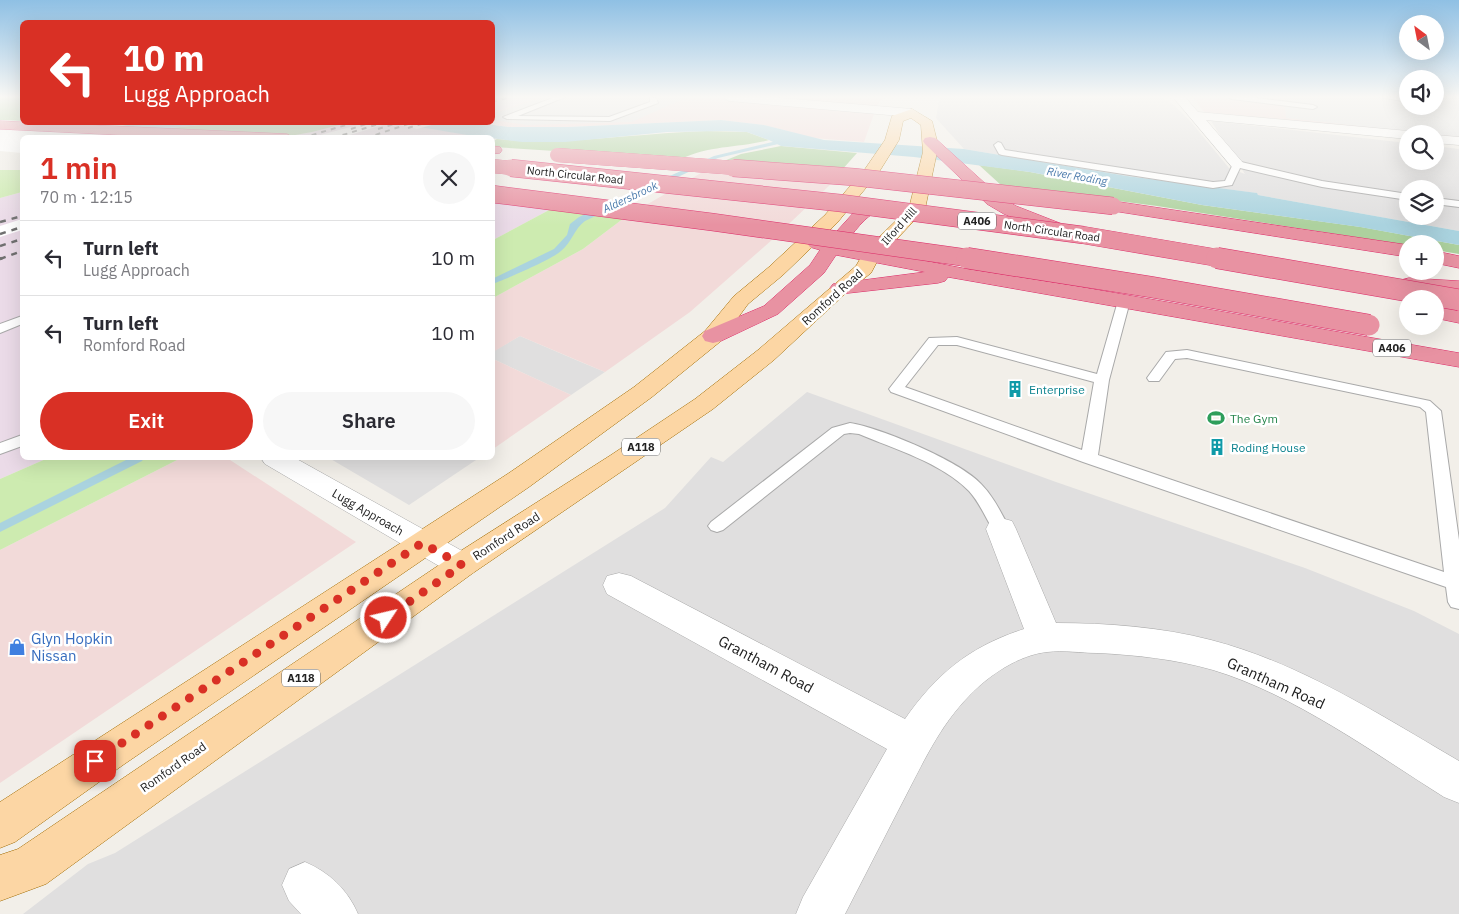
<!DOCTYPE html>
<html lang="en">
<head>
<meta charset="utf-8">
<style>
  :root { --surface:#fff; --page:#f7f7f7; --text:#2b2b33; --muted:#7c7c81; --line:#e1e1e2; --accent:#d93025 }
  body { margin:0; font-family:"IBM Plex Sans",sans-serif; background:var(--page); color:var(--text); height:100vh; display:flex; flex-direction:column; font-size:19px; white-space:nowrap }
  * { box-sizing:border-box; margin:0 }
  p { font-size:16px; color:var(--muted) }
  .icon { flex:none; width:28px; height:28px; fill:none; stroke:currentColor; stroke-width:2; stroke-linecap:round; stroke-linejoin:round }
  .map { position:relative; flex:1; overflow:hidden }
  .drawer { position:absolute; left:20px; top:135px; width:475px; height:325px; display:flex; flex-direction:column; background:var(--surface); border-radius:8px; box-shadow:0 5px 20px #0002 }
  .drawer>* { flex:none }
  .top-card { position:absolute; left:20px; top:20px; width:475px; height:105px; border-radius:8px; box-shadow:0 5px 20px #0002; background:#d93025; color:#fff; overflow:hidden }
  .needle { width:32px; rotate:328deg }
  .controls { position:absolute; left:1399px; top:15px; display:grid; gap:10px }
  .controls a { display:grid; place-items:center; width:45px; height:45px; border-radius:50%; background:var(--surface); box-shadow:0 5px 20px #0002; font-size:25px }
  .pin { position:absolute; display:grid; place-items:center; width:42px; height:42px; color:#fff; margin:-21px; border-radius:10px; box-shadow:0 2px 8px #0006 }
  .me { position:absolute; width:55px; margin:-28px; rotate:55deg; stroke-linejoin:round; filter:drop-shadow(0 0 4px #0008) }
  .turn { display:flex; align-items:center; gap:18px; height:105px; padding:0 20px; font-size:22px }
  .turn .icon { width:65px; height:65px; stroke-width:2.5 }
  .turn b { display:block; font-size:35px; line-height:42px }
  .round { display:grid; place-items:center; flex:none; width:52px; height:52px; border-radius:26px; background:var(--page) }
  .head { display:flex; align-items:center; justify-content:space-between; height:85px; padding:0 20px }
  h1 { font-size:30px; font-weight:600; line-height:38px; color:var(--accent) }
  .primary-button { display:flex; gap:10px; margin-top:auto; padding:10px 20px }
  .primary-button a { flex:1; height:58px; border-radius:30px; background:var(--accent); color:#fff; font-size:20px; font-weight:600; line-height:58px; text-align:center }
  .primary-button a+a { background:var(--page); color:var(--text) }
  ul { padding:0; list-style:none }
  li { display:flex; align-items:center; gap:15px; height:75px; padding:0 20px; border-top:1px solid var(--line) }
  li div { flex:1 }
  li b { display:block; font-size:19px }
  li em { font-style:normal }
  .map>svg:first-child { display:block }
  .residential { fill:#e0dfdf; fill-rule:evenodd }
  .commercial { fill:#f2dad9 }
  .industrial { fill:#ebdbe8 }
  .grass { fill:#cdebb0 }
  .forest { fill:#add19e }
  .parking { fill:#e2e2e2 }
  .water { fill:#aad3df }
  .pier { fill:#fff }
  .lines { fill:none; stroke-linecap:round; stroke-linejoin:round }
  .stream { fill:#aad3df; fill-rule:evenodd }
  .lane-casing { stroke:#a9a9a9; stroke-width:2 }
  .street-casing { stroke:#a9a9a9; stroke-width:1 }
  .primary-casing { stroke:#a06b00; stroke-width:1 }
  .highway-casing { stroke:#dc2a67; stroke-width:1 }
  .lane { fill:#fff; fill-rule:evenodd }
  .street { fill:#fff; fill-rule:evenodd }
  .primary { fill:#fcd6a4; fill-rule:evenodd }
  .highway { fill:#e892a2; fill-rule:evenodd }
  .rail-far2 { stroke:#707070; stroke-width:2; stroke-dasharray:5 5; stroke-linecap:butt }
  .rail-far1 { stroke:#707070; stroke-width:2.5; stroke-dasharray:6 6; stroke-linecap:butt }
  .rail { stroke:#707070; stroke-width:3; stroke-dasharray:8 8; stroke-linecap:butt }
  .highway-bridge-far2-casing { stroke:#dc2a67; stroke-width:14; stroke-linecap:butt }
  .highway-bridge-far1-casing { stroke:#dc2a67; stroke-width:18; stroke-linecap:butt }
  .highway-bridge-casing { stroke:#dc2a67; stroke-width:22; stroke-linecap:butt }
  .highway-bridge-far2 { stroke:#e892a2; stroke-width:14 }
  .highway-bridge-far1 { stroke:#e892a2; stroke-width:17 }
  .highway-bridge { stroke:#e892a2; stroke-width:21 }
  .route { stroke:#d93025; stroke-width:9; stroke-dasharray:0 16.2 }
  .labels { text-anchor:middle; dominant-baseline:central; stroke-width:5; stroke-linejoin:round; paint-order:stroke }
  .far-street-label { font-size:11px; fill:#222; stroke:#fff }
  .far-water-label { font-size:11px; font-style:italic; fill:#4a7aab; stroke:#fff }
  .shield { fill:#fff; stroke:#646464; stroke-width:1 }
  .shield-label { font-size:11px; font-weight:bold; fill:#222 }
  .street-label { font-size:12px; fill:#222; stroke:#fff }
  .culture-label { font-size:12px; fill:#0d838f; stroke:#fff; text-anchor:start }
  .leisure-label { font-size:12px; fill:#27864d; stroke:#fff; text-anchor:start }
  .near-shop-label { font-size:15px; fill:#366cbe; stroke:#fff; text-anchor:start }
  .near-street-label { font-size:15px; fill:#222; stroke:#fff }
</style>
</head>
<body>
<div class="map">
<svg width="1459" height="914" viewBox="0 0 1459 914">
  <rect width="100%" height="100%" fill="#f2efe9"/>
  <path class="residential" d="M944,97H1162L1175,106L1191,122L1229,168L1245,174L1211,121L1407,143L1408,161H1435V146L1459,149V231L1258,195L1256,193L1127,176L964,149L936,118L939,101ZM1408,189H1435V216H1408Z
    M520,336L576,360L605,372L571,395L493,359L492,352Z
    M807,392L1056,482L1305,568L1414,611L1459,634V914H23L88,864L115,853L665,508L711,457L723,462Z
    M329,458H479L409,505Z"/>
  <path class="commercial" d="M538,97H883L876,108L864,142L813,138L764,125L721,120L568,127H509L468,123L492,122L493,113Z
    M1192,97H1407L1408,106H1435V97H1459V138L1435,136V134L1204,112Z
    M706,170L833,182L773,239L690,312L605,372L520,336L493,352V298L583,249L624,218Z
    M493,359L571,395L493,449Z
    M181,458H227L356,542L0,783V550Z"/>
  <path class="industrial" d="M492,97H538L493,113Z
    M347,122L439,123L426,127L485,137L280,138L312,132Z
    M22,192V458H48L0,479V198Z
    M493,203L551,209L493,240Z"/>
  <path class="grass" d="M0,170H22V192L0,198Z
    M551,209L624,218L583,249L493,298V240Z
    M48,458H181L0,550V479Z"/>
  <path class="forest" d="M0,97H22V121L0,120Z
    M222,123H347L312,132L290,136L160,129Z
    M706,131L747,132L769,140C739,148 710,145 681,159L493,147V141L497,139C567,146 636,133 706,131Z
    M781,146L857,153L841,171L724,161L741,154Z
    M979,165L1030,172L1202,205L1361,227L1459,245V254L1435,250V244L1407,245L1157,206L1002,186Z"/>
  <path class="parking" d="M543,97H681L685,98L632,122L527,125L493,120V114Z
    M1284,97H1407L1408,106H1435V97H1459V137L1286,118Z"/>
  <path class="water" d="M721,120L764,125L824,140L964,149L1127,176L1257,193L1258,195L1459,231V245L1360,227L1202,205L1030,172L914,157L781,146L769,140L747,132L725,131L667,132L565,142H522L467,135L396,123L468,122L509,127H568Z
    M137,123H222L63,138Z"/>
  <path class="pier" d="M0,120L313,137L365,123H439L417,129L389,123L340,138H22V153L0,151Z
    M22,219V230L0,237V226Z"/>
  <g class="lines">
    <path class="stream" d="M785,139L787,142L718,158L585,221C574,229 572,242 561,251C553,259 504,280 492,284V279L554,249L567,235L570,224L579,217L714,156Z
      M130,458H144L142,461L0,532V523Z"/>
    <g class="lane-casing">
      <path id="lane" d="M555,97H565L518,116L609,117L650,102V98H656L658,103L610,121L507,119L503,117Z
        M1228,97H1249L1313,105L1317,107L1313,109L1232,99Z
        M1379,97H1403L1407,99L1403,101Z
        M998,142L1001,143L1005,150L1213,182L1225,181L1233,164L1237,161L1322,181L1408,194V200L1322,187L1240,168L1232,185L1213,188L1002,155L999,154L994,145Z
        M1435,198L1459,201V207L1435,204Z
        M1124,297L1130,301L1109,380L1098,455L1444,572L1426,412L1420,407L1187,358L1175,359L1159,381H1149L1147,378L1166,352L1187,350L1430,401L1441,411L1459,540V609L1451,607L1448,602L1446,587L1083,462L891,392L889,389L929,338L957,337L1097,374L1118,301ZM938,345H957L1094,382L1082,450L905,387Z
        M22,316V324L0,333V324Z
        M850,423C881,428 960,461 981,484C994,497 1001,513 1010,529L1007,533L1001,535L995,533C986,519 980,503 969,491C942,463 894,449 859,434L850,433L844,434L723,530L717,532L711,530L708,526L711,522L832,428Z
        M22,435V446L0,454V443Z"/>
    </g>
    <g class="street-casing">
      <path id="street" d="M723,97H770L912,109L918,113L912,117L729,101Z
        M1173,97H1185L1198,112L1408,131L1414,134H1408V139L1206,120L1244,164L1242,167H1232Z
        M1435,135L1459,137V145L1435,143Z
        M261,458H295L473,557L478,565L473,573L462,577L451,573L265,464Z
        M1001,518L1012,521L1016,529L1056,623C1107,623 1161,627 1211,640C1300,663 1380,715 1459,761V803L1444,797C1374,753 1293,694 1213,670C1175,659 1136,655 1097,653C1081,653 1064,650 1047,652C1019,655 989,675 970,695C939,726 922,765 902,803C883,840 864,877 845,914H796L803,897L887,749L607,594L603,585L607,576L619,573L631,576L905,719C937,673 971,646 1024,629L986,529L990,521Z
        M305,862C329,872 348,890 358,914H301L289,901L282,885L289,869Z"/>
    </g>
    <g class="primary-casing">
      <path id="primary" d="M912,109L932,121L937,141V152L925,209L879,258L871,273L847,292L774,360L713,409L473,573L46,884L0,901V855L18,849L451,557L611,455L695,399L758,350L856,266L864,252L909,208L923,152L921,125L911,118L903,121L899,140L879,172L837,223L783,275L748,304L721,341L652,397L529,487L123,765L15,842L0,848V802L509,473L634,387L705,331L734,296L769,267L825,215L865,169L885,140L892,116Z"/>
    </g>
    <g class="highway-casing">
      <path id="highway" d="M0,121L287,134L294,138H181L0,129Z
        M930,137L935,138L999,196L1016,206L1062,224L1065,228L1062,232L1056,233L1050,232L1004,214L987,204L925,144L923,141L925,138Z
        M492,146L500,147L502,150L500,153L492,154Z
        M876,201L903,203L905,207L903,211C895,213 886,209 879,211C865,215 853,234 844,245L967,269L1075,286L1459,353V367L948,277L945,281L938,283L840,294L833,292L830,288L833,284L925,272L836,255L824,273L778,314L721,341L713,343L705,341L702,336L705,331L764,306L810,265L820,250L810,247L807,243L810,239L816,237L828,241L856,210Z
        M1113,201L1408,245V257L1107,210L1105,206L1107,202Z
        M1435,251L1459,256V268L1435,263Z
        M1409,278L1459,281V293L1402,288L1399,284L1402,280Z
        M1435,306L1459,311V323L1435,318Z"/>
    </g>
    <use href="#lane" class="lane"/>
    <use href="#street" class="street"/>
    <use href="#primary" class="primary"/>
    <use href="#highway" class="highway"/>
    <path class="rail-far2" d="M492,102L510,97
      M408,128L428,122
      M351,129L372,122
      M378,129L401,122
      M302,138L356,122
      M333,138L385,122
      M366,138L414,122"/>
    <path class="rail-far1" d="M0,222L22,216
      M0,234L22,227
      M0,246L22,239
      M0,259L22,251"/>
    <path class="rail" d="M0,259L2,258"/>
    <g class="highway-bridge-far2-casing">
      <path id="highway-bridge-far2" d="M557,155L750,169
        M492,166L523,169"/>
    </g>
    <g class="highway-bridge-far1-casing">
      <path id="highway-bridge-far1" d="M511,168L840,203L1083,235L1224,259
        M733,168L854,177L1113,206
        M492,194L712,222L975,259"/>
    </g>
    <g class="highway-bridge-casing">
      <path id="highway-bridge" d="M967,258L1151,287L1369,325
        M1217,258L1459,300"/>
    </g>
    <use href="#highway-bridge-far2" class="highway-bridge-far2"/>
    <use href="#highway-bridge-far1" class="highway-bridge-far1"/>
    <use href="#highway-bridge" class="highway-bridge"/>
  </g>
  <linearGradient id="sky" x2="0" y2="1"><stop stop-color="#8fc0e4"/><stop offset="0.43" stop-color="#f9f8f5"/><stop offset="1" stop-color="#f9f8f5" stop-opacity="0"/></linearGradient>
  <rect width="1459" height="225" fill="url(#sky)"/>
  <g class="lines">
    <path class="route" d="M95,761L422,543L462,565L386,618"/>
  </g>
  <defs>
    <g id="building-bare" transform="scale(1.35)"><path d="M-4-6H4V6H1V3H-1V6H-4ZM-2.5-4.3h1.7v1.8h-1.7ZM.8-4.3h1.7v1.8H.8ZM-2.5-1h1.7V.8h-1.7ZM.8-1h1.7V.8H.8Z" fill="#0f9aa8" stroke="#fff" stroke-width="2.5" paint-order="stroke"/></g>
    <g id="stadium-bare" transform="scale(1.35)"><path d="M0-5a6.5 5 0 1 0 0 10a6.5 5 0 1 0 0-10ZM-3.5-1.8h7v3.6h-7Z" fill="#2e9e5b" stroke="#fff" stroke-width="2.5" paint-order="stroke"/></g>
    <g id="shop-bare" transform="scale(1.35)"><path d="M-5-2.5h2.3a2.7 3.5 0 0 1 5.4 0H5L5.5 6h-11ZM-1.5-2.5h3a1.5 2.3 0 0 0-3 0Z" fill="#3f7fe0" stroke="#fff" stroke-width="2.5" paint-order="stroke"/></g>
  </defs>
  <g fill-rule="evenodd">
    <use href="#building-bare" x="1015" y="389"/>
    <use href="#stadium-bare" x="1216" y="418"/>
    <use href="#building-bare" x="1217" y="447"/>
    <use href="#shop-bare" x="17" y="647"/>
  </g>
  <g class="labels">
    <g class="far-street-label">
      <text transform="translate(575 175) rotate(6)">North Circular Road</text>
      <text transform="translate(899 226) rotate(-48)">Ilford Hill</text>
      <text transform="translate(1052 231) rotate(8)">North Circular Road</text>
    </g>
    <g class="far-water-label">
      <text transform="translate(1077 176) rotate(10)">River Roding</text>
      <text transform="translate(630 197) rotate(-25)">Aldersbrook</text>
    </g>
    <g class="shield">
      <rect x="958" y="212.5" width="38" height="17" rx="4"/>
      <rect x="1373" y="339.5" width="38" height="17" rx="4"/>
      <rect x="622" y="438.5" width="38" height="17" rx="4"/>
      <rect x="282" y="669.5" width="38" height="17" rx="4"/>
    </g>
    <g class="shield-label">
      <text x="977" y="221">A406</text>
      <text x="1392" y="348">A406</text>
      <text x="641" y="447">A118</text>
      <text x="301" y="678">A118</text>
    </g>
    <g class="street-label">
      <text transform="translate(832 297) rotate(-42)">Romford Road</text>
      <text transform="translate(368 512) rotate(30)">Lugg Approach</text>
      <text transform="translate(506 536) rotate(-33)">Romford Road</text>
      <text transform="translate(173 767) rotate(-35)">Romford Road</text>
    </g>
    <g class="culture-label">
      <text x="1029" y="389">Enterprise</text>
      <text x="1231" y="447">Roding House</text>
    </g>
    <g class="leisure-label">
      <text x="1230" y="418">The Gym</text>
    </g>
    <g class="near-shop-label">
      <text x="31" y="638">Glyn Hopkin<tspan x="31" dy="17">Nissan</tspan></text>
    </g>
    <g class="near-street-label">
      <text transform="translate(766 664) rotate(28)">Grantham Road</text>
      <text transform="translate(1276 683) rotate(24)">Grantham Road</text>
    </g>
  </g>
</svg>
<div class="controls">
<a><svg class="needle" viewBox="-14 -14 28 28"><path d="M0-13l5 13h-10z" fill="#e53935"/><path d="M0 13l5-13h-10z" fill="#7c7c81"/></svg></a>
<a><svg class="icon" aria-label="sound" viewBox="0 0 24 24"><path d="M4 9h4l5-4v14l-5-4H4zM17 9q2 3 0 6"/></svg></a>
<a><svg class="icon" aria-label="search" viewBox="0 0 24 24"><circle cx="10" cy="10" r="6"/><path d="M15 15l6 6"/></svg></a>
<a><svg class="icon" aria-label="layers" viewBox="0 0 24 24"><path d="M12 4l9 5-9 5-9-5zM3 14l9 5 9-5"/></svg></a>
<a>+</a>
<a>−</a>
</div>
<div class="pin" style="left:95px;top:761px;background:#d93025"><svg class="icon" aria-label="arrive" viewBox="0 0 24 24"><path d="M6 21V4h12l-3 4 3 4H6"/></svg></div>
<svg class="me" style="left:386px;top:618px" viewBox="-20 -20 40 40"><circle r="17" fill="#d93025" stroke="#fff" stroke-width="3"/><path d="M0-11L8 9 0 5-8 9z" fill="#fff"/></svg>
<div class="top-card">
<div class="turn"><svg class="icon" aria-label="left" viewBox="0 0 24 24"><path d="M17 20v-9H6M10 6l-5 5 5 5"/></svg><div><b>10 m</b>Lugg Approach</div></div>
</div>
<section class="drawer">
<div class="head"><div><h1>1 min</h1><p>70 m · 12:15</p></div><a class="round"><svg class="icon" aria-label="close" viewBox="0 0 24 24"><path d="M6 6l12 12M18 6L6 18"/></svg></a></div>
<ul>
<li><svg class="icon" aria-label="left" viewBox="0 0 24 24"><path d="M17 20v-9H6M10 6l-5 5 5 5"/></svg><div><b>Turn left</b><p>Lugg Approach</p></div><em>10 m</em></li>
<li><svg class="icon" aria-label="left" viewBox="0 0 24 24"><path d="M17 20v-9H6M10 6l-5 5 5 5"/></svg><div><b>Turn left</b><p>Romford Road</p></div><em>10 m</em></li>
</ul>
<div class="primary-button"><a>Exit</a><a>Share</a></div>
</section>
</div>
</body>
</html>
